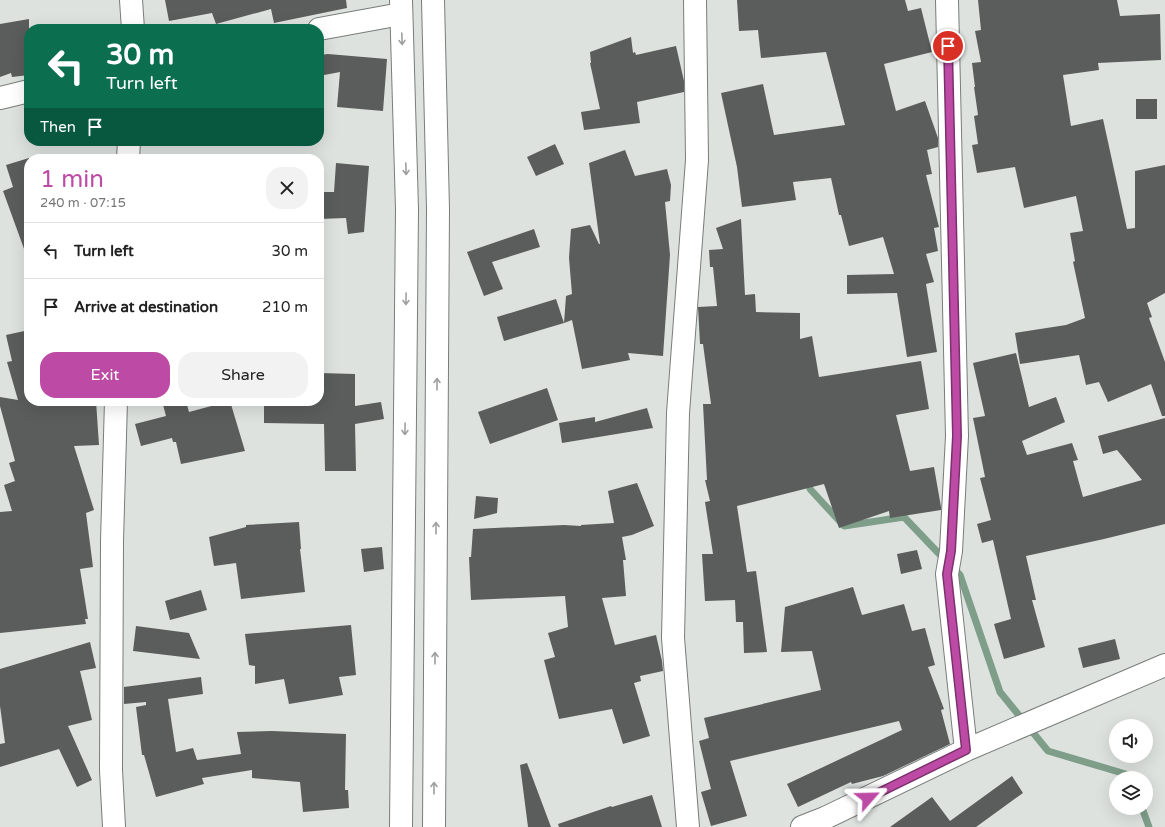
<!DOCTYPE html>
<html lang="en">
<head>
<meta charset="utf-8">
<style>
  :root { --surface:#fff; --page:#f2f2f2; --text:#222; --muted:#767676; --line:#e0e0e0; --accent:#bd4ba6 }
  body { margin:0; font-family:"Varela Round",sans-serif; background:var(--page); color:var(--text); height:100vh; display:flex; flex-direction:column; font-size:15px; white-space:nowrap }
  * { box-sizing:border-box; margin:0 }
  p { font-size:13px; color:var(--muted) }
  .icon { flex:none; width:22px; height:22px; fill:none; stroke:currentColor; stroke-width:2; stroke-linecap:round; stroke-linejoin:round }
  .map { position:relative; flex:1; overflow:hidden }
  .panel { position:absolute; left:24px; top:154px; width:300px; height:252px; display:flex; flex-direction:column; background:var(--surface); border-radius:16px; box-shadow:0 4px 16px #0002 }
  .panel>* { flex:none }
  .banner { position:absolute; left:24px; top:24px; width:300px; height:122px; border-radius:16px; box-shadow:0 4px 16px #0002; background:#0b6e4f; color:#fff; overflow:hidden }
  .fabs { position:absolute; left:1109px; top:719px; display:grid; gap:8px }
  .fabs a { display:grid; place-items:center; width:44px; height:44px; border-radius:50%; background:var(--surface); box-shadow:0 4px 16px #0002; font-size:20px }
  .pin { position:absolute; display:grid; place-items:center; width:34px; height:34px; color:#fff; margin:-17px; border:2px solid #fff; border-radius:50%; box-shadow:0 1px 4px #0007 }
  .me { position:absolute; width:44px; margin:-22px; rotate:65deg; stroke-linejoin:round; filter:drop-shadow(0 0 3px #0008) }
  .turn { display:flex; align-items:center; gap:14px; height:84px; padding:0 16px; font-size:18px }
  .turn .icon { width:52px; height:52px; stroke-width:2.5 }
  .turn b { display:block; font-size:28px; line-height:34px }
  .then { display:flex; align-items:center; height:38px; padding:0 16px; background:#0003; gap:8px; font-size:15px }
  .round { display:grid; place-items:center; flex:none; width:42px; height:42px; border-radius:16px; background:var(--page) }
  .headline { display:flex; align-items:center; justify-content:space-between; height:68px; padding:0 16px }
  h1 { font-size:24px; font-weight:600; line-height:30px; color:var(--accent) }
  .cta { display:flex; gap:8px; margin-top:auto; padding:8px 16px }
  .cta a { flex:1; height:46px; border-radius:16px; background:var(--accent); color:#fff; font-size:16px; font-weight:600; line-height:46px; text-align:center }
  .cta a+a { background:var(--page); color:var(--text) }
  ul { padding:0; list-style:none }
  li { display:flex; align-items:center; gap:12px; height:56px; padding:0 16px; border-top:1px solid var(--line) }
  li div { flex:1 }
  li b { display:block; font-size:15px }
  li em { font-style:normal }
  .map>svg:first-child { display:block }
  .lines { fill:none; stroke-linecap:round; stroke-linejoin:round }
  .stream { stroke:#7e9e89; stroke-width:7 }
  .building { fill:#5a5d5b }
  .minor-casing { stroke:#797d7a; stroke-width:24 }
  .secondary-casing { stroke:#797d7a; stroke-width:24 }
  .minor { stroke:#fff; stroke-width:22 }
  .secondary { stroke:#fff; stroke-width:22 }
  .oneway { stroke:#9f9f9f }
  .route-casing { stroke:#7b316c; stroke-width:10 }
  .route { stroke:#bd4ba6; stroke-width:7 }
</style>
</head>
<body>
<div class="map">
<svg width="1165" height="827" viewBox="0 0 1165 827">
  <rect width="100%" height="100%" fill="#dde2df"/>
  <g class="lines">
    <path class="stream" d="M809,479L810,489L844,526L904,517L945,560
      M953,567L960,575L1000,692L1048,751L1129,775L1130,778
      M1142,808L1149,827"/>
  </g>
  <path class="building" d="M165,0H346L347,8L274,23L271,9L216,24L212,13L169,21Z
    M737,0H905L908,11L921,8L932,52L884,64L896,111L925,101L938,138V147L927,150L932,174L926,175L939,227L934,228L938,251L926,254L934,282L926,284L937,352L907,357L897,293L847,294V275L894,274L883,237L849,246L841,215H839L831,178L793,182L796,200L742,207L737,167L721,93L763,84L774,135L845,125L826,52L761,58L758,30L739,31Z
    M978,0H1117L1120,16L1160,14L1161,60L1098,63L1099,70L1063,75L1071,126L1103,119L1127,229L1135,228V171L1165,165V293L1147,303L1152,317L1149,318L1165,362V416H1162L1151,384L1108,402L1099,382L1086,385L1079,355L1020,364L1015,333L1066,325L1085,318L1073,262L1075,261L1070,233L1083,231L1076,196L1024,208L1015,167L977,173L972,145L978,144L974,116L978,115L974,87H975L972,63L981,62L975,31L981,30Z
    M29,19V75L12,77L11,73L0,77V24Z
    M631,37L633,53L635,52L636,55L676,46L684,81V92L637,102L640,123L584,130L581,112L600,109L590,63H591L590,52Z
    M328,54L387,59L383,111L337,107L340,72L319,76V55Z
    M1136,99H1157V119H1136Z
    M555,144L564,164L536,176L527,157Z
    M625,150L635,176L667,169L671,185L670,201L665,202L670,255L663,356L628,353L630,360L582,369L572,320L564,323L566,296L572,294L569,258L571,229L590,225L599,244H600L589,163Z
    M29,158V257H27L3,191L13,187L6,165Z
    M336,163L369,166L364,232L348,234L346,218L319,219V192H334Z
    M741,219L745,295L755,294L756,312L800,313V339L812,336L819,377L921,361L929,409L896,415L910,471L934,467L941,507V510L890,518L889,511L839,528L824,484L737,506L747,572L756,571L767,652L744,653L743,622H736L735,600L705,601L702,554H713L705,502L710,501L705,480H707L703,404H711L703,344H700L698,307L717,306L713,267H710L709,250L723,249L716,228Z
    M534,229L540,247L492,262L503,289L484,296L467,252Z
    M556,299L564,323L504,341L497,317Z
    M29,330V401H96L99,445L74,446L94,510L86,513L93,567L80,569L88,619H85L86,624L0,633V512L12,511L4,485L15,481L9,463L15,461L0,406V397L18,400L7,362L12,361L6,335Z
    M1016,353L1029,407L1056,397L1065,422L1022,441L1027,455L1072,443L1078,460L1073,461L1083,497L1142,480L1117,450L1103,454L1098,436L1165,418V524L1104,539L1026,556L1036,600H1032L1045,647L1004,659L994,624L1011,619L993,540L982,543L977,524L991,520L980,478L985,477L973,418L985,416L973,363Z
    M319,373L355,374V406L381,402L384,419L355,424L356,471H325L324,424L264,423V401H319Z
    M547,388L558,420L490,444L478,412Z
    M162,401H186L189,412L230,401L245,451L181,464L176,442H173L172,438L141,446L135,424L166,416Z
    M647,408L653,428L562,443L559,423L595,417V422Z
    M637,483L654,526L632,535L622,537L626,560H623L626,596L602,598L615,645L656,635L662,661L663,671L640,676L641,681L634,683L650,736L623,744L612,709L559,719L544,660L555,657L548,633L568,627L565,596L471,600L469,557H471L473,529L564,525L581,526V525L614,523L608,491Z
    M476,496L498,498L497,513L474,519Z
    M299,522L301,549H300L305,592L241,599L236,563L214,566L209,537L246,527V525Z
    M382,547L384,569L364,572L361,549Z
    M917,550L922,569L901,574L897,554Z
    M853,587L862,615L904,604L912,631L925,628L935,665L928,667L944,709L941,710L950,744L883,776L852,784L851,782L798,807L787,784L902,730L899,721L730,761L747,816L711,826L701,792L711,789L699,741L709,738L704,718L821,690L812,651L781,652L785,607Z
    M201,590L207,610L170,620L165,601Z
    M351,625L356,675L339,677L343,695L289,704L284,679L255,684V666L249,665L245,634Z
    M136,626L189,633L200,659L133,651Z
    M1115,639L1120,659L1083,668L1078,648Z
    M90,642L96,668L80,671L92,720L68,726L92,780L77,787L59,749L0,767V744L5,743L0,706V669Z
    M201,677L203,694L168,699L176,752L193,748L197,760L241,754L237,732L272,731L346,734L345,790H348L349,808L303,812L300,782L252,778V770L202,778L204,784L156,797L144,755H142L136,707L146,705V702L124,704V687Z
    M527,763L551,827H528L520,765Z
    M1012,776L1023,793L976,827H890L932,797L950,821Z
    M652,795L662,827H559L558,824L611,806L612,807Z"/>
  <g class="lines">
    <g class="minor-casing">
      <path id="minor" d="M131,0L133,29
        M947,0L957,436L951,551L947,574L966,750
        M319,29L401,14
        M0,98L29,91
        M128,159L129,141
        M114,827L111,770L112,541L116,401
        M688,827L673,638L678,413L697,160L695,0
        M802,827L825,818L966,750L1165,665"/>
    </g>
    <g class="secondary-casing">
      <path id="secondary" d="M433,0L438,209L434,827
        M401,827L407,209L401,0"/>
    </g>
    <use href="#minor" class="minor"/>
    <use href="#secondary" class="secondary"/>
  </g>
  <defs><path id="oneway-shaft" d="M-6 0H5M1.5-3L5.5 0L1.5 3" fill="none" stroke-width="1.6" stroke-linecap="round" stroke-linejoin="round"/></defs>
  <g class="oneway">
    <use href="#oneway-shaft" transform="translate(402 39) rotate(88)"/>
    <use href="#oneway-shaft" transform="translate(406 169) rotate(88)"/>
    <use href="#oneway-shaft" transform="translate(406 299) rotate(91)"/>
    <use href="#oneway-shaft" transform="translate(437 384) rotate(-90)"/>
    <use href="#oneway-shaft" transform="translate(405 429) rotate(91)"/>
    <use href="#oneway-shaft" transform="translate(436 528) rotate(-90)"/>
    <use href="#oneway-shaft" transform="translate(435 658) rotate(-90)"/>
    <use href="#oneway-shaft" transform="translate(434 788) rotate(-90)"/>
  </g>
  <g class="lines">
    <g class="route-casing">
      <path id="route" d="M868,798L966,750L947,574L951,551L957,436L948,46"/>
    </g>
    <use href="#route" class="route"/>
  </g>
</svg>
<div class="fabs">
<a><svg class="icon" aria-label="sound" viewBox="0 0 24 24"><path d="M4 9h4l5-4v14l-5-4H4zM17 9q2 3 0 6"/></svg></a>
<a><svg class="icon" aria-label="layers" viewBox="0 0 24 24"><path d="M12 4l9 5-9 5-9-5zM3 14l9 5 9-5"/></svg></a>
</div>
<div class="pin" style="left:948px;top:46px;background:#d93025"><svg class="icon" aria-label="arrive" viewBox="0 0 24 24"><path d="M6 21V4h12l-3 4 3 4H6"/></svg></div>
<svg class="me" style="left:868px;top:798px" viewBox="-20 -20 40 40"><path d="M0-17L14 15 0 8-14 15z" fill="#bd4ba6" stroke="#fff" stroke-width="4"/></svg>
<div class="banner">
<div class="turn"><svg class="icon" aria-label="left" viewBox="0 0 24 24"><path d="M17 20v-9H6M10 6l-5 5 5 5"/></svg><div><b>30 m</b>Turn left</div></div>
<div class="then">Then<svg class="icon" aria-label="arrive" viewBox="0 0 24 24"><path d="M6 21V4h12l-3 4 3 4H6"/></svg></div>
</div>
<section class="panel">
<div class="headline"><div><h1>1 min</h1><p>240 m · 07:15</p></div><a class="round"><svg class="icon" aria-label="close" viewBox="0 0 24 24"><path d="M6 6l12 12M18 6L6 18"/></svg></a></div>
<ul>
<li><svg class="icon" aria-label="left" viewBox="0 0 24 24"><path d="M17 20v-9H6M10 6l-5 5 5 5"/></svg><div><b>Turn left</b></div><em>30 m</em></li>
<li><svg class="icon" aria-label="arrive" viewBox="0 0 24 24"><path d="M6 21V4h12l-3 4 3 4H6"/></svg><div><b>Arrive at destination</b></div><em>210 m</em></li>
</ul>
<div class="cta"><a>Exit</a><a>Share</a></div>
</section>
</div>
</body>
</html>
